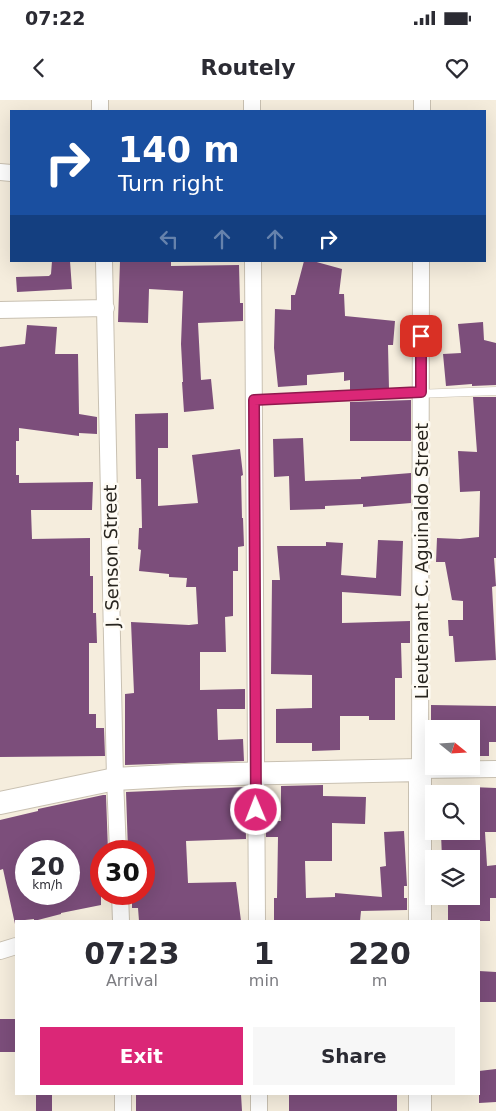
<!DOCTYPE html>
<html lang="en">
<head>
<meta charset="utf-8">
<style>
  :root { --surface:#fff; --page:#f7f7f7; --text:#2b2b33; --muted:#7c7c81; --accent:#db2777 }
  body { margin:0; font-family:"DejaVu Sans",sans-serif; background:var(--page); color:var(--text); height:100vh; display:flex; flex-direction:column; font-size:19px; white-space:nowrap }
  * { box-sizing:border-box; margin:0 }
  p { font-size:16px; color:var(--muted) }
  .icon { flex:none; width:28px; height:28px; fill:none; stroke:currentColor; stroke-width:2; stroke-linecap:round; stroke-linejoin:round }
  .map { position:relative; flex:1; overflow:hidden }
  .details { position:absolute; left:15px; top:820px; width:465px; height:175px; display:flex; flex-direction:column; background:var(--surface); border-radius:0px; box-shadow:0 5px 20px #0002 }
  .details>* { flex:none }
  .banner { position:absolute; left:10px; top:10px; width:476px; height:152px; border-radius:0px; box-shadow:0 5px 20px #0002; background:#1a4fa0; color:#fff; overflow:hidden }
  .needle { width:32px; rotate:108deg }
  .buttons { position:absolute; left:425px; top:620px; display:grid; gap:10px }
  .buttons a { display:grid; place-items:center; width:55px; height:55px; border-radius:0px; background:var(--surface); box-shadow:0 5px 20px #0002; font-size:25px }
  .speed { position:absolute; left:15px; top:740px; display:flex; gap:10px; font-size:25px; font-weight:700; text-align:center }
  .speed>* { display:grid; place-content:center; width:65px; height:65px; border-radius:50%; background:var(--surface); box-shadow:0 5px 20px #0002; line-height:1 }
  .speed small { font-size:12px; font-weight:400 }
  .speed .limit { border:8px solid #d22; background:#fff; color:#111 }
  .pin { position:absolute; display:grid; place-items:center; width:42px; height:42px; color:#fff; margin:-21px; border-radius:10px; box-shadow:0 2px 8px #0006 }
  .me { position:absolute; width:55px; margin:-28px; rotate:359deg; stroke-linejoin:round; filter:drop-shadow(0 0 4px #0008) }
  .turn { display:flex; align-items:center; gap:18px; height:105px; padding:0 25px; font-size:22px }
  .turn .icon { width:65px; height:65px; stroke-width:2.5 }
  .turn b { display:block; font-size:35px; line-height:42px }
  .lanes { display:flex; align-items:center; height:48px; padding:0 25px; background:#0003; justify-content:center; gap:25px; direction:ltr }
  .lanes .off { opacity:.35 }
  .eta { display:flex; justify-content:space-evenly; align-items:center; height:85px; text-align:center }
  .eta b { font-size:30px; font-weight:700; line-height:35px }
  .cta { display:flex; gap:10px; margin-top:auto; padding:10px 25px }
  .cta a { flex:1; height:58px; border-radius:0px; background:var(--accent); color:#fff; font-size:20px; font-weight:700; line-height:58px; text-align:center }
  .cta a+a { background:var(--page); color:var(--text) }
  .status { display:flex; justify-content:space-between; align-items:center; height:35px; padding:0 25px; background:var(--surface); direction:ltr }
  .status svg { height:14px; fill:currentColor }
  header { display:flex; justify-content:space-between; align-items:center; height:65px; padding:0 25px; background:var(--surface); font-size:22px; font-weight:700 }
  .map>svg:first-child { display:block }
  .building { fill:#7c4e7b; fill-rule:evenodd }
  .lines { fill:none; stroke-linecap:round; stroke-linejoin:round }
  .lane-casing { stroke:#c9c1b2; stroke-width:9 }
  .street-casing { stroke:#c9c1b2; stroke-width:18 }
  .secondary-casing { stroke:#c9c1b2; stroke-width:24 }
  .lane { stroke:#fff; stroke-width:8 }
  .street { stroke:#fff; stroke-width:16 }
  .secondary { stroke:#fff; stroke-width:22 }
  .route-casing { stroke:#8e194d; stroke-width:12 }
  .route { stroke:#db2777; stroke-width:9 }
  .labels { text-anchor:middle; dominant-baseline:central; stroke-width:5; stroke-linejoin:round; paint-order:stroke }
  .street-label { font-size:18px; fill:#28251f; stroke:#fefbf4 }
</style>
</head>
<body>
<div class="status"><b>07:22</b><svg viewBox="0 0 49 12"><path d="M0 12V9h3v3zM5 12V6h3v6zM10 12V3h3v9zM15 12V0h3v12zM26 1h20v11H26zM47 4h2v5h-2z"/></svg></div>
<header><svg class="icon" aria-label="back" viewBox="0 0 24 24"><path d="M15 5l-7 7 7 7"/></svg>Routely<svg class="icon" aria-label="heart" viewBox="0 0 24 24"><path d="M12 20l-8-8c-3-5 5-10 8-4 3-6 11-1 8 4z"/></svg></header>
<div class="map">
<svg width="496" height="1011" viewBox="0 0 496 1011">
  <rect width="100%" height="100%" fill="#f5eddd"/>
  <path class="building" d="M52,161H70L72,189L17,192L16,177L49,176L51,174Z
    M120,161H171V166L239,165L240,203H243V221L198,223L201,280L211,279L214,309L184,312L182,282H183L181,244L183,191L149,189L148,223L118,222Z
    M304,161H313L342,169L339,194H344L345,216L395,221L393,245H388L389,289L350,291V280L344,281V272L307,275V285L278,287L274,248L275,209L291,210V195H295Z
    M483,222L484,240L496,243V285L472,286V284L446,286L443,254L461,253L458,224Z
    M27,225L57,227L55,254H78L79,314L97,317V334L79,333V336L19,328V341H16V375H19V383L93,382L92,410H31L32,439L90,438V476H93V513H96L97,543H89V614H96V628H104L105,656L0,657V247L25,244Z
    M473,297H496V458H494L496,486L492,487L496,560L455,562L453,536H449L448,520H463V501L452,500L445,462H436L437,438L460,439L479,437L480,391L460,392L458,351L477,352Z
    M411,300V341H350V302Z
    M168,313V348H158V406L198,403L192,355L240,349L243,375L241,376L242,418H243L244,446L238,447V471H233V516L225,517L226,552H200V590L245,589V609H217L218,640L243,639L244,661L125,665V594L134,593L131,522L189,525L198,524L196,487H186L187,478L169,477V474L139,471L141,450L138,449L139,428H142L141,379H136L135,314Z
    M303,338L305,381L361,379V377L411,373V403L363,407V404L325,406V409L290,410L289,376L274,377L273,339Z
    M378,440L403,441L401,496L342,492V523L410,521V543H401L402,578H395V620H369V616H340V650L312,651V643H276V609L312,608V575L271,574L272,480H280L277,446H326V442L343,443L341,475L376,478Z
    M431,605L496,606V642H489V656H471V629H431Z
    M323,685V696L366,697L365,724L332,723V761H305L306,798L335,797V793L382,797L380,767L386,766L384,732L404,731L407,786H404V798H407V810L361,811L360,821H274V798H277L278,737H266V721H281V686Z
    M245,687L246,739L186,741L188,783L236,782L241,821H139L138,808H132V794H144V751H128L126,692Z
    M471,687L496,688V732H485L487,766L496,765V798H490V821H448V804L475,802L472,759H442L441,733L471,731Z
    M103,695H106L108,751H101V805L61,813V814L34,821V819L16,821L15,824L3,769L0,770V720L38,711V709ZM26,751H69V794H26Z
    M479,871L496,872V902H479Z
    M0,919H16V952H0Z
    M496,969V1002L479,1003V971Z
    M36,994H52V1011H36Z
    M136,994H241L242,1011H136Z
    M289,994H397V1011H289Z"/>
  <g class="lines">
    <g class="lane-casing">
      <path id="lane" d="M254,300L496,291"/>
    </g>
    <g class="street-casing">
      <path id="street" d="M100,0V11
        M252,0V11
        M422,11V0
        M0,72L11,73
        M104,161L115,679L118,751
        M253,161L257,821
        M421,161L420,670L496,669
        M0,210L106,208
        M120,794L121,821
        M0,851L16,846
        M123,994V1011
        M259,994V1011"/>
    </g>
    <g class="secondary-casing">
      <path id="secondary" d="M0,703L115,679L185,675L420,670V821
        M420,1011V994"/>
    </g>
    <use href="#lane" class="lane"/>
    <use href="#street" class="street"/>
    <use href="#secondary" class="secondary"/>
  </g>
  <g class="lines">
    <g class="route-casing">
      <path id="route" d="M256,710L254,300L421,292V236"/>
    </g>
    <use href="#route" class="route"/>
  </g>
  <g class="labels">
    <g class="street-label">
      <text transform="translate(111 456) rotate(-91)">J. Senson Street</text>
      <text transform="translate(421 461) rotate(-90)">Lieutenant C. Aguinaldo Street</text>
    </g>
  </g>
</svg>
<div class="buttons">
<a><svg class="needle" viewBox="-14 -14 28 28"><path d="M0-13l5 13h-10z" fill="#e53935"/><path d="M0 13l5-13h-10z" fill="#7c7c81"/></svg></a>
<a><svg class="icon" aria-label="search" viewBox="0 0 24 24"><circle cx="10" cy="10" r="6"/><path d="M15 15l6 6"/></svg></a>
<a><svg class="icon" aria-label="layers" viewBox="0 0 24 24"><path d="M12 4l9 5-9 5-9-5zM3 14l9 5 9-5"/></svg></a>
</div>
<div class="speed"><div>20<small>km/h</small></div><div class="limit">30</div></div>
<div class="pin" style="left:421px;top:236px;background:#d93025"><svg class="icon" aria-label="arrive" viewBox="0 0 24 24"><path d="M6 21V4h12l-3 4 3 4H6"/></svg></div>
<svg class="me" style="left:256px;top:710px" viewBox="-20 -20 40 40"><circle r="17" fill="#db2777" stroke="#fff" stroke-width="3"/><path d="M0-11L8 9 0 5-8 9z" fill="#fff"/></svg>
<div class="banner">
<div class="turn"><svg class="icon" aria-label="right" viewBox="0 0 24 24"><path d="M7 20v-9h11M14 6l5 5-5 5"/></svg><div><b>140 m</b>Turn right</div></div>
<div class="lanes"><svg class="icon off" aria-label="left" viewBox="0 0 24 24"><path d="M17 20v-9H6M10 6l-5 5 5 5"/></svg><svg class="icon off" aria-label="ahead" viewBox="0 0 24 24"><path d="M12 20V5M6 11l6-6 6 6"/></svg><svg class="icon off" aria-label="ahead" viewBox="0 0 24 24"><path d="M12 20V5M6 11l6-6 6 6"/></svg><svg class="icon" aria-label="right" viewBox="0 0 24 24"><path d="M7 20v-9h11M14 6l5 5-5 5"/></svg></div>
</div>
<section class="details">
<div class="eta">
<div><b>07:23</b><p>Arrival</p></div>
<div><b>1</b><p>min</p></div>
<div><b>220</b><p>m</p></div>
</div>
<div class="cta"><a>Exit</a><a>Share</a></div>
</section>
</div>
</body>
</html>
